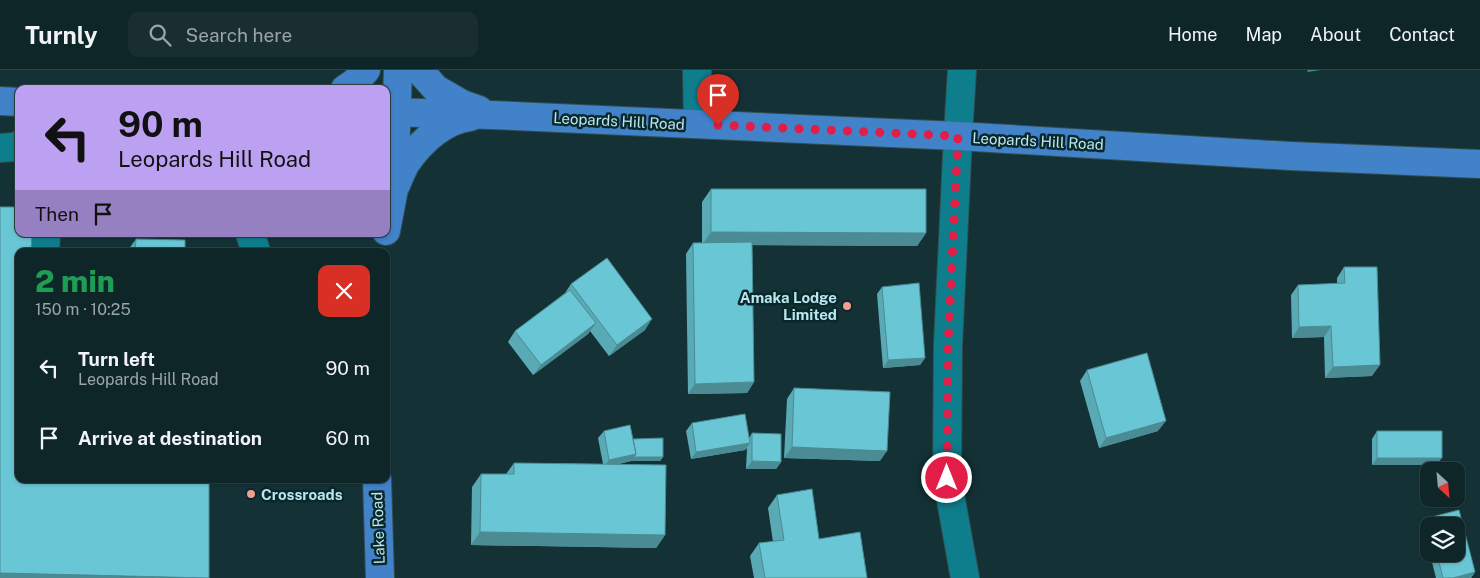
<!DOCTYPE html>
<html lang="en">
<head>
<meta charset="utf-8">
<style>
  :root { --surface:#0f2628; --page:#182e30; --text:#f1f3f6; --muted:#9ba5a8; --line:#2f4345 }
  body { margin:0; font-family:"Public Sans",sans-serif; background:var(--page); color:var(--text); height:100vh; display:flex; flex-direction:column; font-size:19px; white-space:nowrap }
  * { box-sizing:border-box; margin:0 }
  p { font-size:16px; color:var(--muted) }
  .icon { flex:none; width:28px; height:28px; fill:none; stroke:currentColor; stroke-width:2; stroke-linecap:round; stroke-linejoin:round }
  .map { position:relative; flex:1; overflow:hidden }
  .sheet { position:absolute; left:15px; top:178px; width:375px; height:235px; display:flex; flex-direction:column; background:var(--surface); border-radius:10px; box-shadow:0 1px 4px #0004,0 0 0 1px var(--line) }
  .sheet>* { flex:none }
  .banner { position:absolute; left:15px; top:15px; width:375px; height:152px; border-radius:10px; box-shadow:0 1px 4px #0004,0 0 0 1px var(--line); background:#bca0f2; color:#111; overflow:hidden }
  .needle { width:32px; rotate:154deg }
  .controls { position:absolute; left:1420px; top:392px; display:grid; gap:10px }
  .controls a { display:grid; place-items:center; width:45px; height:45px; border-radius:10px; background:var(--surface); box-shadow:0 1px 4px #0004,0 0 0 1px var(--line); font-size:25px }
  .pin { position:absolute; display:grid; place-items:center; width:42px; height:42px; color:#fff; margin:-51px -21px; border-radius:50% 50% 50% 0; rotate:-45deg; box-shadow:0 0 5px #0007 }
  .pin .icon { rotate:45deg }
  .me { position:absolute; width:55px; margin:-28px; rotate:0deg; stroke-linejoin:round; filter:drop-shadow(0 0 4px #0008) }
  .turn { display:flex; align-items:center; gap:18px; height:105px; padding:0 20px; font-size:22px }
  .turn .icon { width:65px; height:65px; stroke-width:2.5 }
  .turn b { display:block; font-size:35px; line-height:42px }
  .then { display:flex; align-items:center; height:48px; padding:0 20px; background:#0003; gap:10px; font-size:19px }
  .round { display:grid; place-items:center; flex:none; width:52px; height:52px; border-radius:10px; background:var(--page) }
  .summary { display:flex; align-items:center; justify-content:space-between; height:85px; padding:0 20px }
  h1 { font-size:30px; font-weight:800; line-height:38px; color:#1e9e55 }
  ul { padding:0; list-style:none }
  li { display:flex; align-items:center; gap:15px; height:70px; padding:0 20px }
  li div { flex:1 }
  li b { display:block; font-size:19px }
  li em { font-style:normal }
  header { display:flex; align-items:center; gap:30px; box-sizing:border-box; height:70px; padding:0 25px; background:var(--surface); border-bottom:1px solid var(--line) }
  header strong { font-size:24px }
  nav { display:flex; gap:28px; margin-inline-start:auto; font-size:18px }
  .search { width:350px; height:45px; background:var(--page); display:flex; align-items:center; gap:12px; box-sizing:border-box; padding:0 18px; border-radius:10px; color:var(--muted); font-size:19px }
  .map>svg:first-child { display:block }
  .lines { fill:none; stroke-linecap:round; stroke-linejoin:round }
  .minor-casing { stroke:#314e53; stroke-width:30 }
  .major-casing { stroke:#314e53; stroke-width:30 }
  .minor { stroke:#0f7e8c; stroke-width:28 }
  .major { stroke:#4182c8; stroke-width:28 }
  .wall { fill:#5aaab6 }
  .shaded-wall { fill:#4a8b94 }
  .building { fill:#69c6d4; stroke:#4a8b94 }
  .route { stroke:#e11d48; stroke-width:9; stroke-dasharray:0 16.2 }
  .poi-dot { fill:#f59c90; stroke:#09282c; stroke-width:2 }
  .labels { text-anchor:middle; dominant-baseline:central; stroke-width:5; stroke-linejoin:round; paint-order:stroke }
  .street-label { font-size:15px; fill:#bbe6ed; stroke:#09282c }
  .poi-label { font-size:15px; font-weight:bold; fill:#bbe6ed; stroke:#09282c; text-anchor:end }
</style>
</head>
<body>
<header>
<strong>Turnly</strong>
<div class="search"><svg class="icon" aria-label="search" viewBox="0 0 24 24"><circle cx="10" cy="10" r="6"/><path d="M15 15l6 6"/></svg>Search here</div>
<nav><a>Home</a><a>Map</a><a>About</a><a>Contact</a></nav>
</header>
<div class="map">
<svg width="1480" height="508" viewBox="0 0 1480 508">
  <rect width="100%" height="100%" fill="#143236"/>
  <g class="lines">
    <g class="minor-casing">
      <path id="minor" d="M697,0L698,54
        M962,0L958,66L948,275L947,408L965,508
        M0,78L15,77L19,75
        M250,164L256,181
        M45,181L46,164"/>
    </g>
    <g class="major-casing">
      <path id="major" d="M419,0L436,19L462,34L479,40
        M345,19L354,13L366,0
        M0,31L19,32
        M386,42L491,45L958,66L1290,86L1480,94
        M396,115C399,108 402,100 406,93C421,72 443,51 470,47
        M386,161L394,119L398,0
        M377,409L380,508"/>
    </g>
    <use href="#minor" class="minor"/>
    <use href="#major" class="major"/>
  </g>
  <path class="wall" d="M711,119L926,163L917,176L752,175L754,312L747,323L688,324L686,184L693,173H702V132Z
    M136,169L185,181H128V180Z
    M1344,197L1372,306L1325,308L1324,267L1292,268L1291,225L1298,215L1337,214V208Z
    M571,214L645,260L609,286L590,261L588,264L533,305L508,272L515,261L565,223Z
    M882,217L925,288L920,295L883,298L877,224Z
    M1087,300L1158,361L1099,378L1080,311Z
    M794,318L880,391L784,388L787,329Z
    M692,353L749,368L752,363L781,392L776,399H746L747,378L745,380L691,389L686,361Z
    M604,361L633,370L663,387L660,391H631L619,394L665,465L656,478L471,475L472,417L481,404H506L514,393L603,394L598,368Z
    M1377,361L1436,395H1372V369Z
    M777,425L819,469L867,508H754L750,486L759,473L773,472L768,438Z
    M1459,440L1475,502L1471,508H1436L1430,484H1456V456H1429V481L1422,456L1428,448Z"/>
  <path class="shaded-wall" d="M1308,0H1321L1307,2Z
    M711,162L926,163L917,176L702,175Z
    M652,249L645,260L609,286L617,275Z
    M596,253L588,264L533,305L541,295Z
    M1331,256L1324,267L1292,268L1299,257Z
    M925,288L920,295L883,298L888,290Z
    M1380,295L1372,306L1325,308L1333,297Z
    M754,312L747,323L688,324L695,314Z
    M1166,351L1158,361L1099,378L1106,368Z
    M750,373L745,380L691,389L696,382Z
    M792,377L887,381L880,391L784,388Z
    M636,384L663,387L660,391H631L604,397L609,390Z
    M1377,388H1442L1436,395H1372Z
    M752,391L781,392L776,399H746Z
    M480,462L665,465L656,478L471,475Z
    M1475,502L1471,508H1453Z
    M0,503L197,508H0Z"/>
  <path class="building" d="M711,119H926V163L711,162Z
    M0,137H19V164H32L31,181H19V409H209V508L0,503Z
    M136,169L185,170V181H135Z
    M752,172L754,312L695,314L693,173Z
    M607,188L652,249L617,275L571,214Z
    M1344,197H1377L1380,295L1333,297L1331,256L1299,257L1298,215L1345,213Z
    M919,213L925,288L888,290L882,217Z
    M570,220L596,253L541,295L515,261Z
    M1147,283L1166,351L1106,368L1087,300Z
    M794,318L890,322L887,381L792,377Z
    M745,344L750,373L696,382L692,353Z
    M630,355L636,384L609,390L604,361Z
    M1377,361H1442V388H1377Z
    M752,363L781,364V392L752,391Z
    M663,368V387H634L636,384L633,369Z
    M514,393L666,395L665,465L480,462L481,404H514Z
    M812,419L819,469L860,462L867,508H765L759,473L784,470L777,425Z
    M1459,440L1475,502L1453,508H1443L1437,484H1456V456H1430L1428,448Z"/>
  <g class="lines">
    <path class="route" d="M718,55L958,66L948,275L947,408"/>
  </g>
  <g class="poi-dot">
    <circle cx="847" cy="236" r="5"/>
    <circle cx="251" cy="424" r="5"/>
  </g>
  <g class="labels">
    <g class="street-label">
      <text transform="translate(619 51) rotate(3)">Leopards Hill Road</text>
      <text transform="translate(1038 71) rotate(3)">Leopards Hill Road</text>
      <text transform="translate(378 458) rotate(-92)">Lake Road</text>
    </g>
    <g class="poi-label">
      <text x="837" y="227">Amaka Lodge<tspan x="837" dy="17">Limited</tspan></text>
      <text x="261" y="424" text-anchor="start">Crossroads</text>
    </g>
  </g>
</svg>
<div class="controls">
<a><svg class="needle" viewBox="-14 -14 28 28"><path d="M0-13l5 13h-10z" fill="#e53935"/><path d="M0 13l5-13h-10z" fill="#9ba5a8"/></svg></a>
<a><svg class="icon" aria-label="layers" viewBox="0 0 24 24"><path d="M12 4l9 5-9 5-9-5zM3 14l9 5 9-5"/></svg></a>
</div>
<div class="pin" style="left:718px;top:55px;background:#d93025"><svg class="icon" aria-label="arrive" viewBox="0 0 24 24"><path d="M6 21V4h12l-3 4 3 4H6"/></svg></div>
<svg class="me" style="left:947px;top:408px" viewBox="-20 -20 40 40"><circle r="17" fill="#e11d48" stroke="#fff" stroke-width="3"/><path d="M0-11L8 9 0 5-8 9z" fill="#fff"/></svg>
<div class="banner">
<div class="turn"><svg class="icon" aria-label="left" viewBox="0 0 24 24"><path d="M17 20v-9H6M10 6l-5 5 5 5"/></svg><div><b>90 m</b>Leopards Hill Road</div></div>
<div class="then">Then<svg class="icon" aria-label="arrive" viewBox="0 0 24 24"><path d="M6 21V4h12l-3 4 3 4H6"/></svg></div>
</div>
<section class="sheet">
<div class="summary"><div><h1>2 min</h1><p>150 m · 10:25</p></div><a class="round" style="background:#d93025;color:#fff"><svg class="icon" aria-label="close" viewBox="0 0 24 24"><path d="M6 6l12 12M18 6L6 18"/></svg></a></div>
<ul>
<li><svg class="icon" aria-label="left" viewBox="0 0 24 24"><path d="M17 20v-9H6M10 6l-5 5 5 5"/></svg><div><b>Turn left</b><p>Leopards Hill Road</p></div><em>90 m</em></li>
<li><svg class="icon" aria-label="arrive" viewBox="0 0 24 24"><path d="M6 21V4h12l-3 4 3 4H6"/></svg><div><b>Arrive at destination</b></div><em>60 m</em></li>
</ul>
</section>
</div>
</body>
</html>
